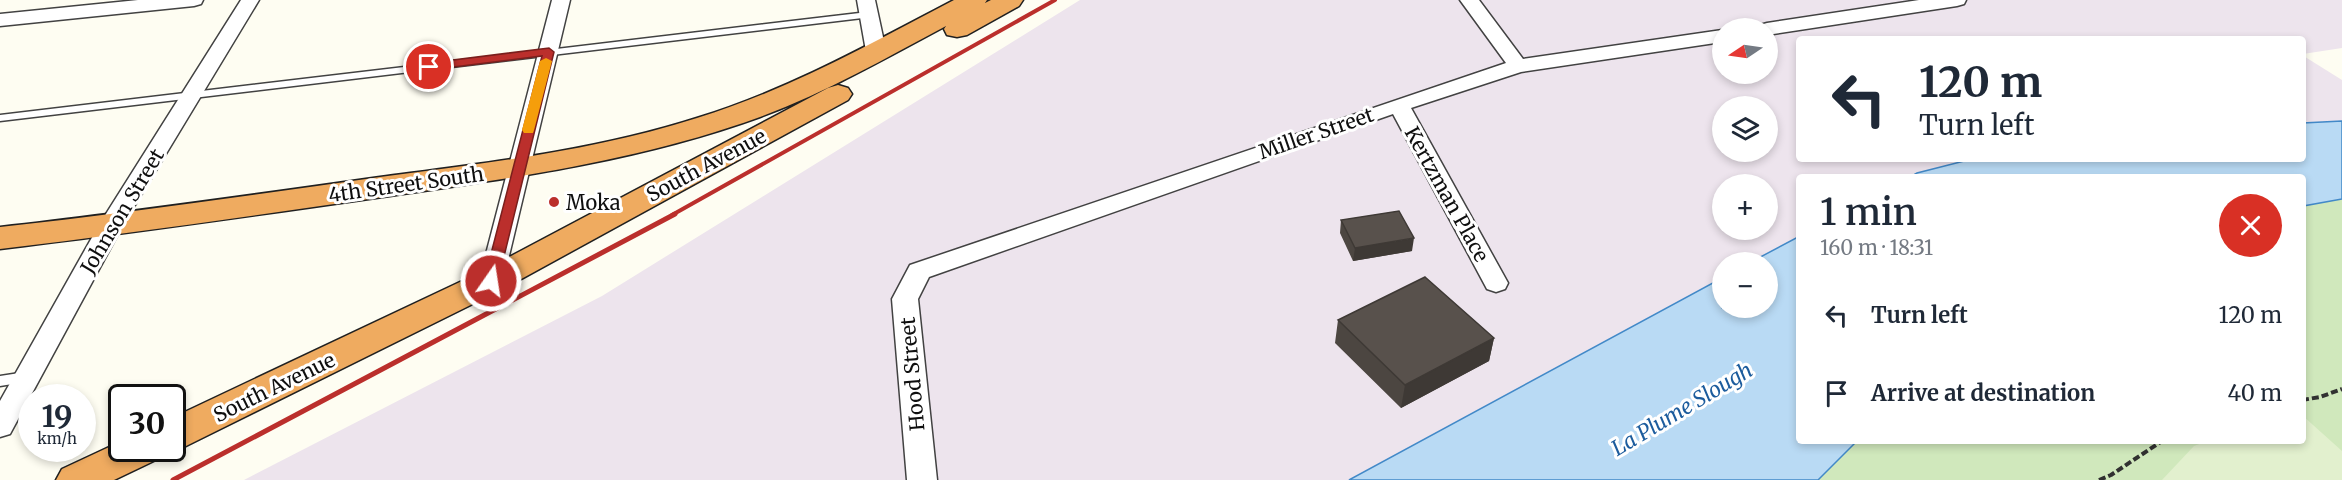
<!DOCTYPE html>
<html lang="en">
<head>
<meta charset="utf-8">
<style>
  :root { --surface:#fff; --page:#f6f6f7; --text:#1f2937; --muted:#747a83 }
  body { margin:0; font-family:Merriweather,serif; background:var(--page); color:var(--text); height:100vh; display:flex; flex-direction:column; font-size:22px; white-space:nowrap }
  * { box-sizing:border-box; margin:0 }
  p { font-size:20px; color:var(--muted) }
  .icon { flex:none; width:33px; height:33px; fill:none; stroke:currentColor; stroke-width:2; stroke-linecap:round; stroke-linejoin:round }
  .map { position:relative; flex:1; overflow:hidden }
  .sheet { position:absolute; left:1796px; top:174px; width:510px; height:270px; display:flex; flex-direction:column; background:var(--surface); border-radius:6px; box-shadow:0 3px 9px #0003 }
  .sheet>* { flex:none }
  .guide { position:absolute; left:1796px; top:36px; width:510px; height:126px; border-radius:6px; box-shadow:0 3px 9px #0003; background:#fff; color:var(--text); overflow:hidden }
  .needle { width:39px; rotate:257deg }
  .fabs { position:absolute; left:1712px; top:18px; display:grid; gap:12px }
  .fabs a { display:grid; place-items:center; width:66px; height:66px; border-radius:50%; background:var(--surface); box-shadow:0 3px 9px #0003; font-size:30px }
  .speed { position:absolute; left:18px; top:384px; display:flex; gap:12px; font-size:30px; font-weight:700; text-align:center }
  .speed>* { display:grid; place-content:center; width:78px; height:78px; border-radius:50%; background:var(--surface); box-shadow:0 3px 9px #0003; line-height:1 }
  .speed small { font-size:15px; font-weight:400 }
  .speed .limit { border:3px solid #111; border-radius:9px; background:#fff; color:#111 }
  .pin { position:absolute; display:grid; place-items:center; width:51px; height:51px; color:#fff; margin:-26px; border:3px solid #fff; border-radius:50%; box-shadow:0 2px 6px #0007 }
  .me { position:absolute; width:66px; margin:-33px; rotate:13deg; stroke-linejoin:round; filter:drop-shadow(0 0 4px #0008) }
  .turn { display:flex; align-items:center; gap:21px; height:126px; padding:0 24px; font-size:27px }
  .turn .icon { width:78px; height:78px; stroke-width:2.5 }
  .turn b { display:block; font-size:42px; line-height:51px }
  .round { display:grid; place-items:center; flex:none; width:63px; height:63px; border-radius:32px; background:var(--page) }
  .headline { display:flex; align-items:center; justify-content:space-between; height:102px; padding:0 24px }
  h1 { font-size:36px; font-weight:600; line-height:45px }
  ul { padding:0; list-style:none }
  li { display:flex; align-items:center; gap:18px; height:78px; padding:0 24px }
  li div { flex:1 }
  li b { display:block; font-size:22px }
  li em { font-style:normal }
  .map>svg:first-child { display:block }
  .industrial { fill:#ede4ed; fill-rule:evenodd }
  .green { fill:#d0e8bc }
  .pitch { fill:#e2f0ce }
  .water { fill:#b9daf4; stroke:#4289c8; stroke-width:1.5 }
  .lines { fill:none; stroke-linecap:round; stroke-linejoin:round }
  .lane-casing { stroke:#424242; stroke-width:3 }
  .street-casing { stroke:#424242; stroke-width:3 }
  .highway-casing { stroke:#202020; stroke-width:3 }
  .path { stroke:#313131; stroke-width:4; stroke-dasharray:7 3; stroke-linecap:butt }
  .lane { fill:#fff; fill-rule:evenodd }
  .street { fill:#fff; fill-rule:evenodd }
  .highway { fill:#efab60; fill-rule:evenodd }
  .rail-far1 { stroke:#bb2f2c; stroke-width:4 }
  .rail { stroke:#bb2f2c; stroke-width:5 }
  .wall { fill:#4c4641 }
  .shaded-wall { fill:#3e3935 }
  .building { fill:#58514c; stroke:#3e3935; stroke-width:1.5 }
  .route { fill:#bb2f2c; stroke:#7a1f1d; stroke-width:1.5 }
  .slow { fill:#f59e0b }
  .poi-dot { fill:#bb2f2c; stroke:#fff; stroke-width:2 }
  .labels { text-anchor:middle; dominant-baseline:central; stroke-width:6; stroke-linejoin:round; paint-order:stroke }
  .street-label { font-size:20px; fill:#0f0f0f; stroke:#fff }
  .poi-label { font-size:20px; fill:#0f0f0f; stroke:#fff; text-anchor:start }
  .water-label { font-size:21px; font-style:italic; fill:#1c5c9d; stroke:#fff }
</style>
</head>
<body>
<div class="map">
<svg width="2342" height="480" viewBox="0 0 2342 480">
  <rect width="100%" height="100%" fill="#fefdf2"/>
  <path class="industrial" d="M1080,0H2342V48L2303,54L2302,39H1798V159H1972L1917,173L1910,177H1798V237L1751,262H1722V278L1349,480H244L602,296ZM1722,28H1767V74H1722ZM1722,106H1767V152H1722ZM1722,184H1767V230H1722Z
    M2302,55L2342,80V121L2303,123Z"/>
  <path class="green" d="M2342,199V480H1818L1857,441H2302L2303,206Z"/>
  <path class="pitch" d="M2303,416L2342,451V480H2162L2194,446L2207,441H2302Z"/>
  <path class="water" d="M2342,121V199L2303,206L2302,177H1910L1917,173L1972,159H2302L2303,123Z
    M1798,237V441H1857L1818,480H1349L1722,278V308H1767V262H1751Z"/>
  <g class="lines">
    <g class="lane-casing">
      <path id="lane" d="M868,12L873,15L871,17L0,121V115Z
        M26,372L31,373L33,377L31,381L0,386V376Z"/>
    </g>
    <g class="street-casing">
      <path id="street" d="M138,0H203L201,4L194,6L0,26V14Z
        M241,0H259L123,225L10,434L0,437V401L99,225Z
        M552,0H570L503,281L500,287L491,290L482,287L479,281Z
        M857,0H875L886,51L883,55H869L866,51Z
        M1460,0H1479L1523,59L1722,30V42L1521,72L1411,108L1508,283L1505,289L1496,292L1487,289L1393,114L929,277L918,299L937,480H907L892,299L910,265L1506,63Z
        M1919,0H1966L1964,4L1957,6L1767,35V28H1758L1760,25L1767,23Z"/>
    </g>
    <g class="highway-casing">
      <path id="highway" d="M954,0H987L985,3L991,0H1023L1019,6L967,35L957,37L947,35L944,29L946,26C886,58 825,93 760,117C636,162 506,179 376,198C251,216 126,234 0,249V227C127,213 253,195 380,177C486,163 594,151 697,118C788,90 870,44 954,0Z
        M838,85L848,88L852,94L848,100L503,289L186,446L172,450L167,448H172V418L479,273L828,88Z
        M122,441V448H163L158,459L114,480H56L62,469Z"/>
    </g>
    <path class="path" d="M2302,400L2320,397L2342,389
      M2099,480L2111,475L2162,441"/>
    <use href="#lane" class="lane"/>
    <use href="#street" class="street"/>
    <use href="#highway" class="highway"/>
    <path class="rail-far1" d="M672,215L1055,0"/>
    <path class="rail" d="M173,480L675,214"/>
  </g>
  <path class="wall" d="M1341,220L1412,251L1353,261L1340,233Z
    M1338,320L1494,338L1489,361L1401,408L1335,343Z"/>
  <path class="shaded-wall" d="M1414,238L1412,251L1353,261L1355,248Z
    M1494,338L1489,361L1401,408L1405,385Z"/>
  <path class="building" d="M1399,211L1414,238L1355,248L1341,220Z
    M1425,277L1494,338L1405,385L1338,320Z"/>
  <path class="route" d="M549,48L554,52L498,281L491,286L484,281L542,56L429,70L423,67L429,63Z"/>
  <path class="slow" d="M546,58L552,61L534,130L533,133H524L522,130L540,61Z"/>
  <circle class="poi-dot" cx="554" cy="202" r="6"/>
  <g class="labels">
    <g class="street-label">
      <text transform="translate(1316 133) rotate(-19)">Miller Street</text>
      <text transform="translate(706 165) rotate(-28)">South Avenue</text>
      <text transform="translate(406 184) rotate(-8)">4th Street South</text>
      <text transform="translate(1447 194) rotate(61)">Kertzman Place</text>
      <text transform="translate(122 211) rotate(-59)">Johnson Street</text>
      <text transform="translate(912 374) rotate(-95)">Hood Street</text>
      <text transform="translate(274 387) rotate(-26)">South Avenue</text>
    </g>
    <g class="poi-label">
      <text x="566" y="202">Moka</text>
    </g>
    <g class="water-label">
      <text transform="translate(1682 409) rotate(-31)">La Plume Slough</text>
    </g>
  </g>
</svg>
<div class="fabs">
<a><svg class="needle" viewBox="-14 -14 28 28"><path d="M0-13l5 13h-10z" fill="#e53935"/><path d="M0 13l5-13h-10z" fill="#747a83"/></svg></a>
<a><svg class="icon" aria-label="layers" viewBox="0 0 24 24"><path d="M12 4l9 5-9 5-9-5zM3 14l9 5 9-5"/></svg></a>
<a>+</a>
<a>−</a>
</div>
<div class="speed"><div>19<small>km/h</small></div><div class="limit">30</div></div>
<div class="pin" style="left:429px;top:67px;background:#d93025"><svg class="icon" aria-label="arrive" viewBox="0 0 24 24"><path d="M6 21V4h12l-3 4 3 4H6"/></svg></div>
<svg class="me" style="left:491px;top:281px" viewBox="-20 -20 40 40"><circle r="17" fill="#bb2f2c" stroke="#fff" stroke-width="3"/><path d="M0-11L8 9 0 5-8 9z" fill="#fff"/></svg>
<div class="guide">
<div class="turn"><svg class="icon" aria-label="left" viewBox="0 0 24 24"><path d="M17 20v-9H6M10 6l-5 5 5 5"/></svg><div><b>120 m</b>Turn left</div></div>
</div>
<section class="sheet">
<div class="headline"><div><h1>1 min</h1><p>160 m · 18:31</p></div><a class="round" style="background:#d93025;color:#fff"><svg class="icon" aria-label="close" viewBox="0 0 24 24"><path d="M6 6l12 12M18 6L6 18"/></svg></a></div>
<ul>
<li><svg class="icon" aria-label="left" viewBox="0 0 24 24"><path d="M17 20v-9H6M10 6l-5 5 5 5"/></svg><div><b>Turn left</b></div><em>120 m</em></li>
<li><svg class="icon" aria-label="arrive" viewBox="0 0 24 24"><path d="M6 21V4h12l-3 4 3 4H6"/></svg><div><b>Arrive at destination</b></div><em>40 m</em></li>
</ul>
</section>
</div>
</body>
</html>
